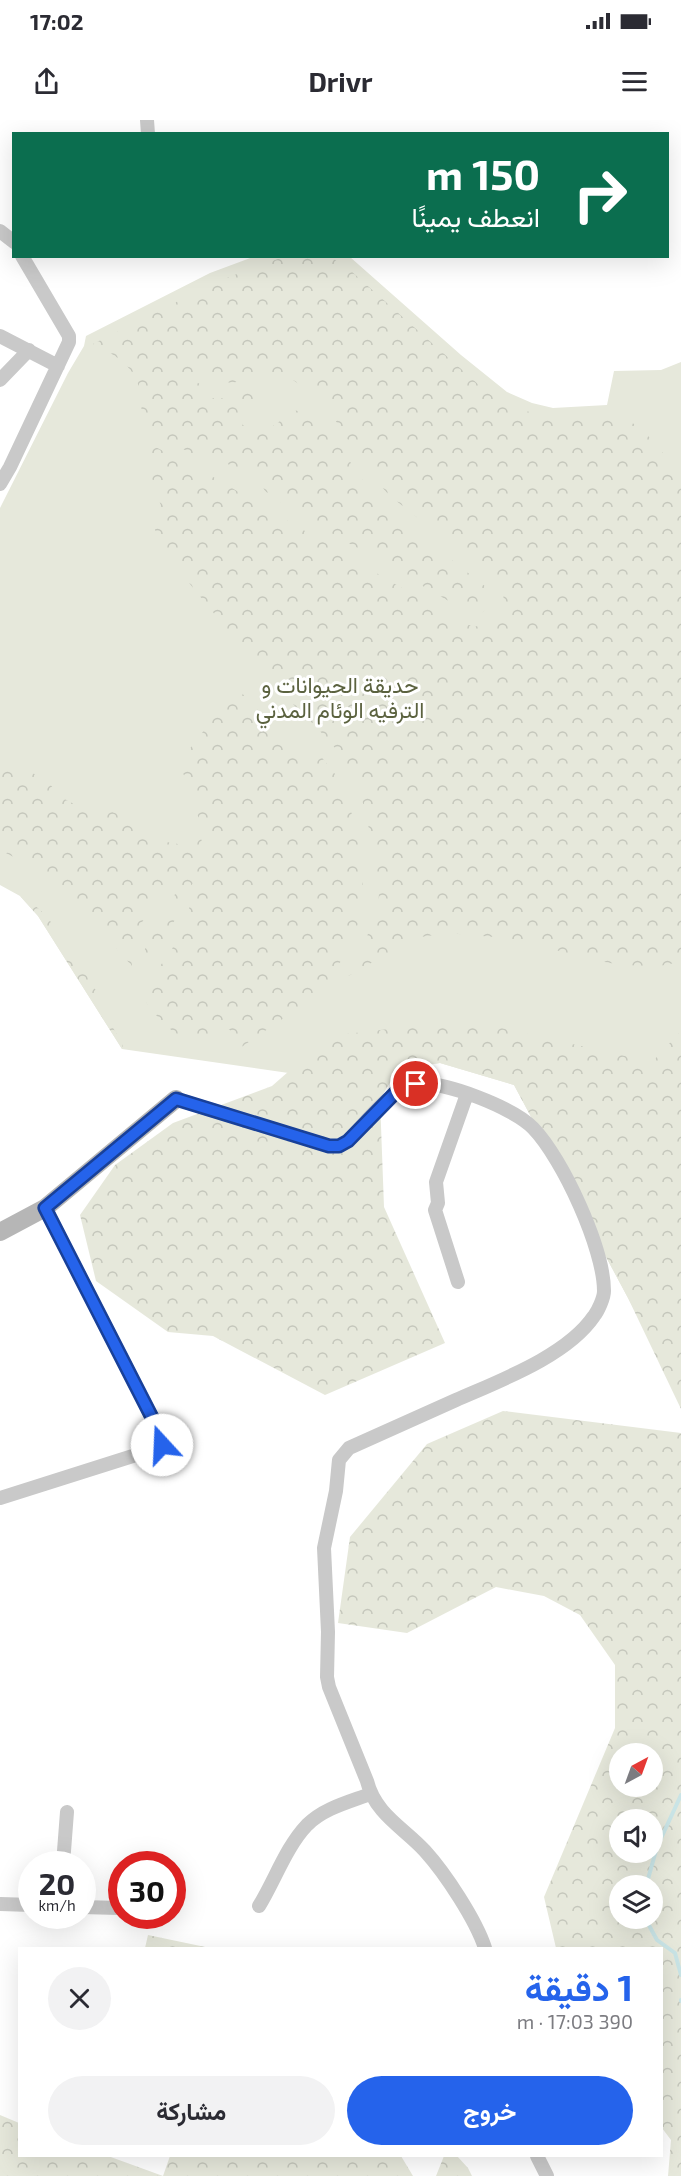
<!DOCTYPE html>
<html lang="ar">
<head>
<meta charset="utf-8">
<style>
  :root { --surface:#fff; --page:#f2f2f3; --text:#2b2b33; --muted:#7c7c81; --accent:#2563eb }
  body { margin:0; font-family:"Exo 2",Vazirmatn,sans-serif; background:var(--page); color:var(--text); direction:rtl; height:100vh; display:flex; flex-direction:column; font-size:22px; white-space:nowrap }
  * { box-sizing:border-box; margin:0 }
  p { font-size:20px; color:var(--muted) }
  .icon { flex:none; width:33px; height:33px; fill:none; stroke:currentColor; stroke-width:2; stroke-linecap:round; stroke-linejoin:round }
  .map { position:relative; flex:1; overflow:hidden; direction:ltr }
  .sheet { position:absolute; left:18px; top:1827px; width:645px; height:210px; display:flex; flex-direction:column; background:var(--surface); border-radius:0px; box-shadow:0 6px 24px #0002; direction:rtl }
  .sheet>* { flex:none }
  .hud { position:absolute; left:12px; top:12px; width:657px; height:126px; border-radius:0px; box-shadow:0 6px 24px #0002; direction:rtl; background:#0b6e4f; color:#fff; overflow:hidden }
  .needle { width:39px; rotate:41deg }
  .tools { position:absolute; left:609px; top:1623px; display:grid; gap:12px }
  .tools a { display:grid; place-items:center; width:54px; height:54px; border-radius:50%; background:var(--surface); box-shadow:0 6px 24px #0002; font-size:30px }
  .speed { position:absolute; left:18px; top:1731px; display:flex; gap:12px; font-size:30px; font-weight:700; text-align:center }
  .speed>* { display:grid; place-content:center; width:78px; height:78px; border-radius:50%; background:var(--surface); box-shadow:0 6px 24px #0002; line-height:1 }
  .speed small { font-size:15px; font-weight:400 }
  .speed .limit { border:9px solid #d22; background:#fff; color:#111 }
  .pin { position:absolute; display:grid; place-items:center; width:51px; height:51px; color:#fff; margin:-26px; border:3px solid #fff; border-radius:50%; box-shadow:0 2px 6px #0007 }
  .me { position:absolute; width:66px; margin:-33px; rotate:340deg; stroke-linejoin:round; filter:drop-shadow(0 0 4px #0008) }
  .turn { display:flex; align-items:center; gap:21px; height:126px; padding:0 30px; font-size:27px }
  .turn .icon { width:78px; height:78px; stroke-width:2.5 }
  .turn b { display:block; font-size:42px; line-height:51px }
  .round { display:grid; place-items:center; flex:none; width:63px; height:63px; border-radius:32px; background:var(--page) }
  .head { display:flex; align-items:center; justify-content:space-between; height:102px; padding:0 30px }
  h1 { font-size:36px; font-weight:700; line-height:45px; color:var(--accent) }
  .cta { display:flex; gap:12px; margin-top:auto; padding:12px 30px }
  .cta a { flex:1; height:69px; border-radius:36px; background:var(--accent); color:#fff; font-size:24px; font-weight:700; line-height:69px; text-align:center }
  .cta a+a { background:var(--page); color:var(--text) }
  .status { display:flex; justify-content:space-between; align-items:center; height:42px; padding:0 30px; background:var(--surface); direction:ltr }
  .status svg { height:16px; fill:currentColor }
  header { display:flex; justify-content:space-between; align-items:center; height:78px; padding:0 30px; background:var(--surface); font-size:27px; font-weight:700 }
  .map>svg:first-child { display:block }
  .green { fill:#e6e8db }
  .forest { fill:url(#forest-crowns); fill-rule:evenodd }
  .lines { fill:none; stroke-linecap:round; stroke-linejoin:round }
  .stream { stroke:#c9e4e6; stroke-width:4 }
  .street { stroke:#c9c9c9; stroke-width:14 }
  .secondary { stroke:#b6b6b6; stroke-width:18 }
  .route-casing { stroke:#184099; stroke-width:15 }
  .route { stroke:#2563eb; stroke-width:10 }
  .labels { text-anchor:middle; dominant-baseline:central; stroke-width:6; stroke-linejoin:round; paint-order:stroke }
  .park-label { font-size:22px; fill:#5b623f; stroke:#fff }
</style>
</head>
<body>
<div class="status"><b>17:02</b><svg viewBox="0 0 49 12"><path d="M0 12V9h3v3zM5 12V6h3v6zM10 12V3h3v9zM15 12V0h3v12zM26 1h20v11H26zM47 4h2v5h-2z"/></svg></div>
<header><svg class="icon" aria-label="menu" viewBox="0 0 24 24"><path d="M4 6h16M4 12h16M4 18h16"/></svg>Drivr<svg class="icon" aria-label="share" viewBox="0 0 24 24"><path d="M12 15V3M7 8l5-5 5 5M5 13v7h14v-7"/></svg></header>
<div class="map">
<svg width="681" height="2056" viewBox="0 0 681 2056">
  <defs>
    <pattern id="forest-crowns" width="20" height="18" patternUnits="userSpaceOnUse" patternTransform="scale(1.5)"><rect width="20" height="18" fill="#e6e8db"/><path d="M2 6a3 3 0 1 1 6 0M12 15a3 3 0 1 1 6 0" fill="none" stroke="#c5c7bc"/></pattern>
  </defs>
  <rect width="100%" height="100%" fill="#fff"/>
  <path class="green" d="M253,137H350L461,235L507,272L532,283L553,288L607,285L614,251L661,250L681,242V1277L514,965L440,943L398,949L380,979L337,960L122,929L38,796L20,776L0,765V388L68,253L84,226L86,216L210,153Z"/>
  <path class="forest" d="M286,136L331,137L351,151L488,273C519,294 549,298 586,297C597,297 612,293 623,298C647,308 665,336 681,357V842L659,846L621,845L578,837L537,824L505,818L447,813L415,818L343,859C355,837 375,808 378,784C383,756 366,699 360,670C343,624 298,593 267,557C241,526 215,495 190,464C177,446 159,428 154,406L161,393V386L151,355L144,321L215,358L463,504L481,507L495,500L502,490L504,482L503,473L497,464L483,449L390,376L369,353L325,284L313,274L293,260L273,255L260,254L233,263L195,258L196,262L204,266L206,270L203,276L197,280L198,284L214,278L235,279L250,267L256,272L242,304C260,324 278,301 294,290L305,293L342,328L358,355L393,394L486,467C490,480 488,498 471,494L290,389L265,371L255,353L242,352L226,343L204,340L143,308C141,294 142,278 138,264C133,245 109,231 93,224L218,161Z
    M237,568L295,629L304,634L315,629L343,664L351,691L361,731L363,761L360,798L353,818L326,869L227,937L223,934L233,919L230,910L225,908C216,912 210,919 200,921C180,925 152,893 143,877C148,859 162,845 172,829C182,811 194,779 196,759C180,778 168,831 145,841L143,837C148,812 164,790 178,770V765H174C152,786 127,813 132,846C90,799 59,758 0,730V645L19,653H32L37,655L48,662L61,677L72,683L87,688L104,689L118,694L122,699L144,718L178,724L201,718L203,727L202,744L207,742L215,732L197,694L204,684L177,645Z
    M20,776C45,789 56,807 68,831C71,837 76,841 80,846C85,852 88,859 93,865C101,877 91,886 114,893L115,896L112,906L123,925L122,929L38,796Z
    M466,900L652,942L681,911V1289L628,1178L514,965L440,943L398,949L380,979L384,1087L445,1223L325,1275L213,1216L168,1212L96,1161L80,1095L115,1045L173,1003L272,966L329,916Z
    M503,1291L681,1313V2056H668L671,2020L662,2008V1828H556L544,1777L615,1608V1545L580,1495L544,1476L496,1467L407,1513L338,1503L350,1417L427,1324ZM620,1634H652V1666H620ZM620,1700H652V1732H620ZM620,1766H652V1798H620Z
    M148,1815L210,1828H145Z
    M0,1995L19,2003L20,2036H108L163,2056L170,2036H401L413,2056H0Z
    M444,2036H457L468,2048L472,2056H436Z"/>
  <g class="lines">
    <path class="stream" d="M646,1766L657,1727L681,1675
      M645,1798L657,1820L675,1833L681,1855
      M681,1880V1881"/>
    <path class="street" d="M147,0L148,14
      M0,111L14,122
      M0,216L58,246
      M0,260L29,230
      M0,364L10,347L69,222V216L22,136
      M176,979L329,1026H339L348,1021C365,1003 391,968 416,964C443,960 514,988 533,1008C563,1039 604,1129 604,1171C604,1178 598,1191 594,1196C567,1236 499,1261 456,1280C420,1296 384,1312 349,1328L339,1340L336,1371L324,1428L328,1512L327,1557L329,1567L367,1661C375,1694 404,1708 425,1731C445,1753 476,1800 485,1828
      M458,1162L435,1090L438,1083L436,1062L467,974
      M0,1378L158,1328L162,1325L163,1319L45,1088
      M63,1744L67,1692
      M0,1784L32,1785
      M259,1786C275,1760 286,1727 307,1705C324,1688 349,1682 370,1674
      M82,1787L119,1788
      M537,2036L547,2056"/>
    <path class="secondary" d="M0,1112L45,1088L176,979"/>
  </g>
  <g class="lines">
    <g class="route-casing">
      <path id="route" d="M162,1325L163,1319L45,1088L176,979L329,1026H339L348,1021L397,971L416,964"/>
    </g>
    <use href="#route" class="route"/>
  </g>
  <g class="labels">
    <g class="park-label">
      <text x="340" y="564">حديقة الحيوانات و<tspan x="340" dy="25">الترفيه الوئام المدني</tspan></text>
    </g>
  </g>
</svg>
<div class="tools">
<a><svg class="needle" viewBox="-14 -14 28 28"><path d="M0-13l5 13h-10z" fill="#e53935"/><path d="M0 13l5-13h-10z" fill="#7c7c81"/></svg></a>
<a><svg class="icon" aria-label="sound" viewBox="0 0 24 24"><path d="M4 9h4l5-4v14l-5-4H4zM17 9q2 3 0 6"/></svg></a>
<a><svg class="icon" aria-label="layers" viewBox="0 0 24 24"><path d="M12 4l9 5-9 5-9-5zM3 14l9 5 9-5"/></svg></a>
</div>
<div class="speed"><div>20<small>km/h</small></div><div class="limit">30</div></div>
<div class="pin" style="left:416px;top:964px;background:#d93025"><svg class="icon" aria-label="arrive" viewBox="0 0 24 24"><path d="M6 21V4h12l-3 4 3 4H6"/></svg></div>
<svg class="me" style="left:162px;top:1325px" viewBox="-20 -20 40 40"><circle r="19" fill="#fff"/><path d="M0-13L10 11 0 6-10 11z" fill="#2563eb"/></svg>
<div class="hud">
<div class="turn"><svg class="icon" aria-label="right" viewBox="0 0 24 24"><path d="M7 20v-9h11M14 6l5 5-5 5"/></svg><div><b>150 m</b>انعطف يمينًا</div></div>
</div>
<section class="sheet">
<div class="head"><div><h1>1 دقيقة</h1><p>390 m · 17:03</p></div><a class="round"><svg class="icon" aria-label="close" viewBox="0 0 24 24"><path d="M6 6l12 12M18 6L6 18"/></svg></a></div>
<div class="cta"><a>خروج</a><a>مشاركة</a></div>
</section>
</div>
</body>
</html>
